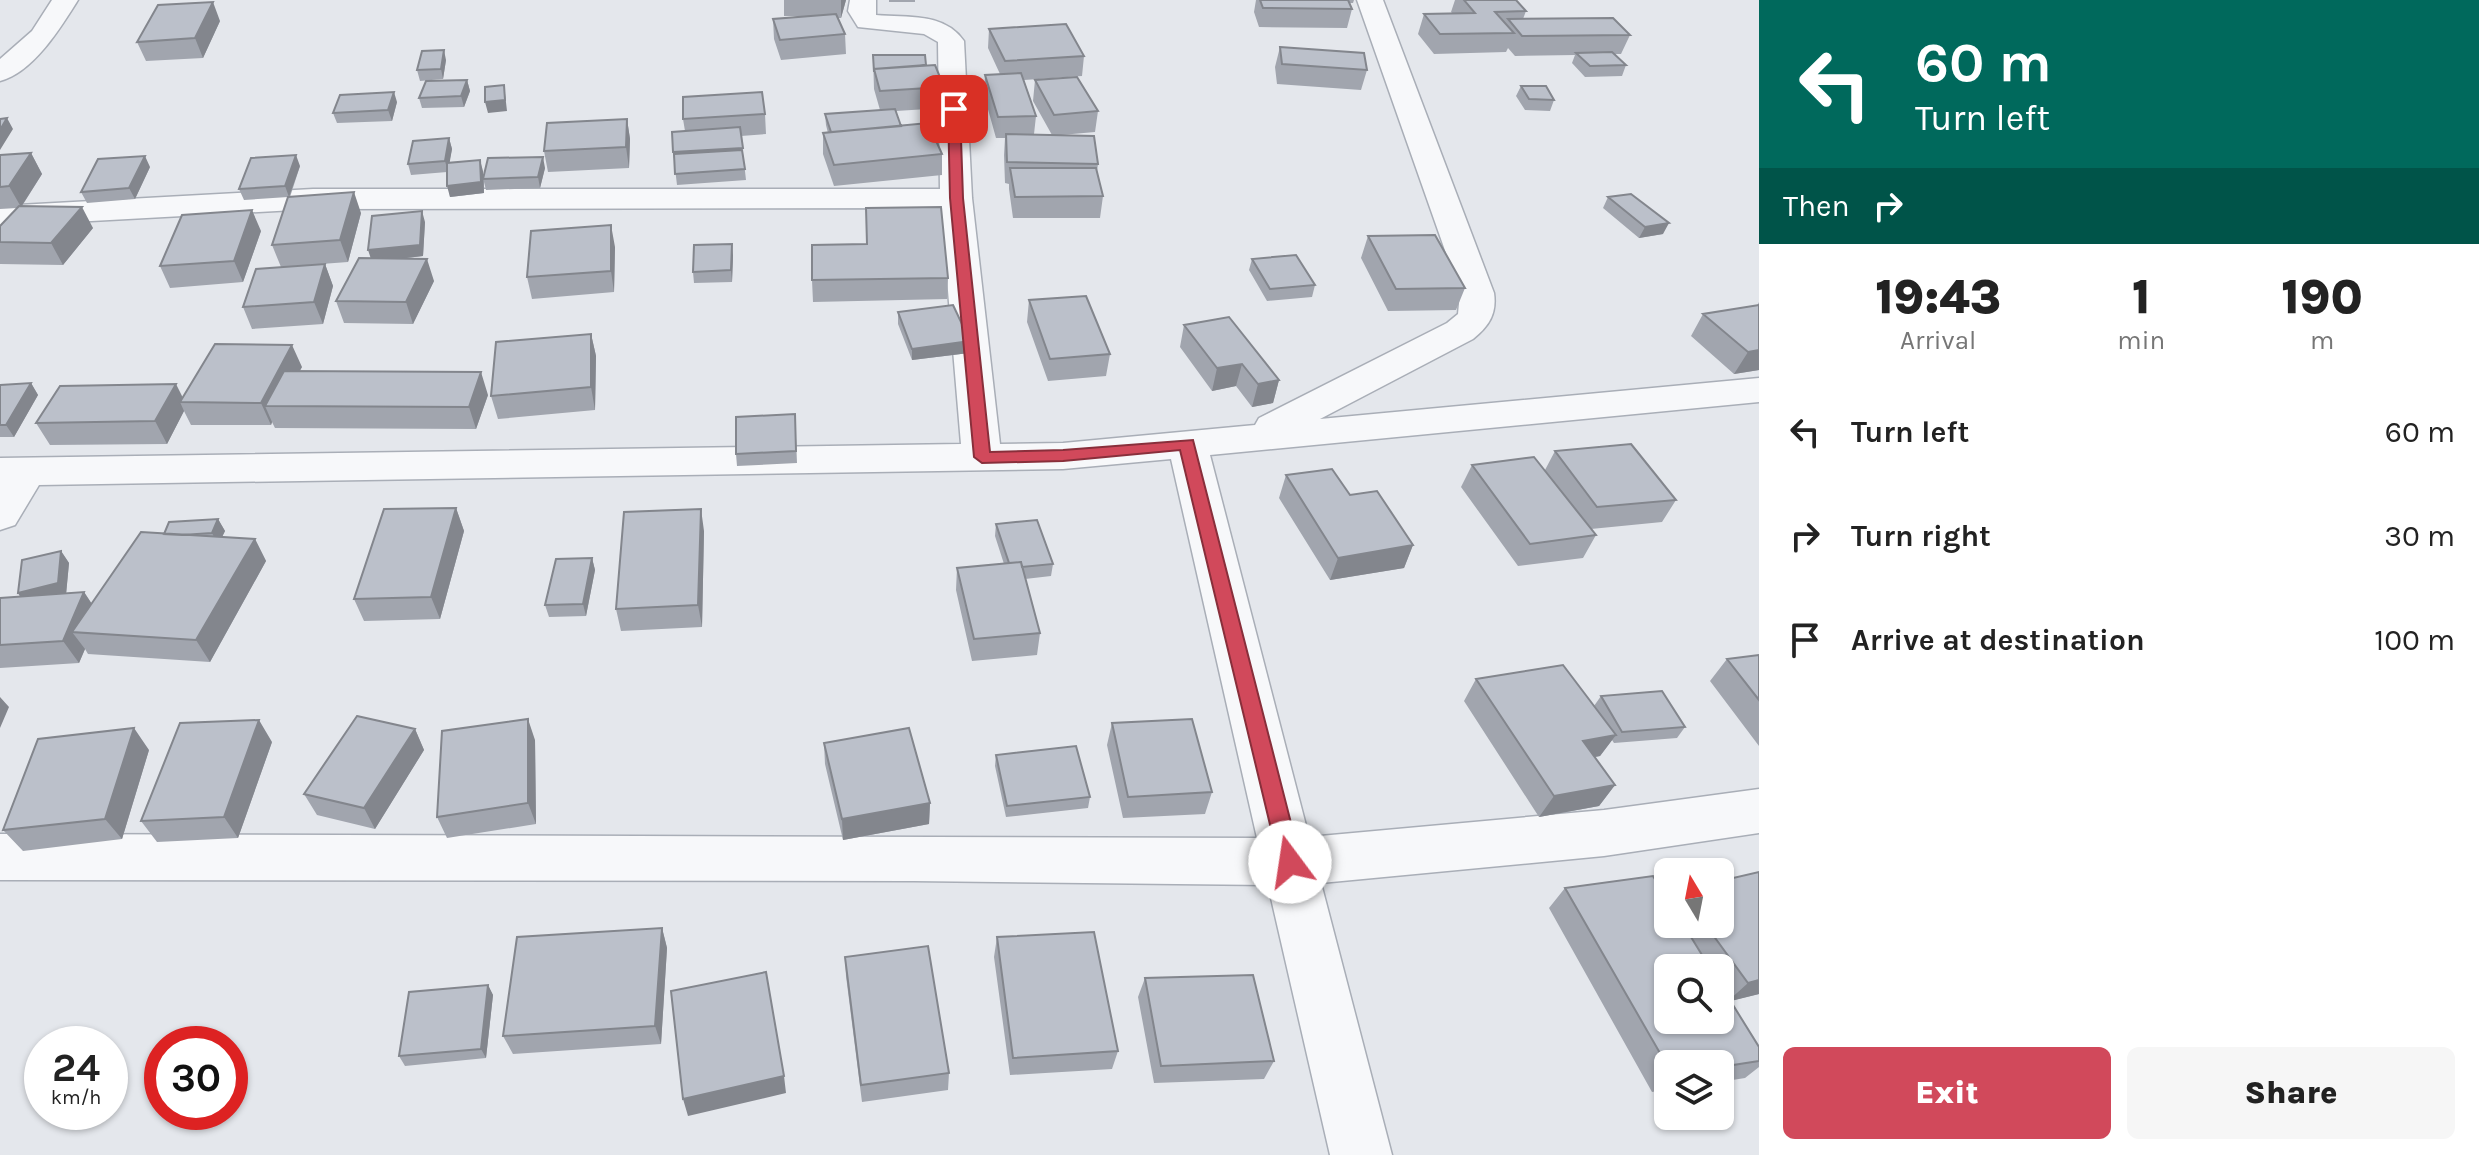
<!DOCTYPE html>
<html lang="en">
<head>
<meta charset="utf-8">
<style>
  :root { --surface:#fff; --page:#f6f6f6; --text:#222; --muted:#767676; --accent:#d1495b }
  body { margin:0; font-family:Karla,sans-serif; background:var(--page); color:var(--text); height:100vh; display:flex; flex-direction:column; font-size:30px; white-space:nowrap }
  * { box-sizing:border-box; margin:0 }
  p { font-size:26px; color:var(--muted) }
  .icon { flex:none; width:44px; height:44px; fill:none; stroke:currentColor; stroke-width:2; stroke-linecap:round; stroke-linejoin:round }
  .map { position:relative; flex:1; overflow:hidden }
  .details { display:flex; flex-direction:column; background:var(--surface); width:720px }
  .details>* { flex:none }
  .top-card { background:#00695c; color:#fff; overflow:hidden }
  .needle { width:52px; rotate:350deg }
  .fabs { position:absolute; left:1654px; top:858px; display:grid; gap:16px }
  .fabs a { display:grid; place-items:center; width:80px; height:80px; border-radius:12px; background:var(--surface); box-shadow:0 2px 6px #0004; font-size:40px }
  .speed { position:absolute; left:24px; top:1026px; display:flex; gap:16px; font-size:40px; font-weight:700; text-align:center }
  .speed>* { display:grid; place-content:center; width:104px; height:104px; border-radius:50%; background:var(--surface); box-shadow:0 2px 6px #0004; line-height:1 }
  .speed small { font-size:20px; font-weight:400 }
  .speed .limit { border:12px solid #d22; background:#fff; color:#111 }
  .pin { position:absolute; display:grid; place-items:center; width:68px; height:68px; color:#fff; margin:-34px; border-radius:16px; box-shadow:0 4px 12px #0006 }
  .me { position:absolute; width:88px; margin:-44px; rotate:346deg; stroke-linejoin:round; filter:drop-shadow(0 0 6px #0008) }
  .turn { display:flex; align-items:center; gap:28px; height:168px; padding:0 24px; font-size:36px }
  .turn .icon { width:104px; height:104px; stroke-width:2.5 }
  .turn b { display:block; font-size:56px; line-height:68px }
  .then { display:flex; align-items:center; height:76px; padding:0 24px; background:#0003; gap:16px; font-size:30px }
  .eta { display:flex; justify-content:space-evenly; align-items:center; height:136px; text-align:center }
  .eta b { font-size:48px; font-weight:800; line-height:56px }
  .action { display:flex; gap:16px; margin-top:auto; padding:16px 24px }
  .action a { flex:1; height:92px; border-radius:12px; background:var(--accent); color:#fff; font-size:32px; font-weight:800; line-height:92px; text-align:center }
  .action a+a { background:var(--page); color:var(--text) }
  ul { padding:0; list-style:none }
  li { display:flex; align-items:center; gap:24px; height:104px; padding:0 24px }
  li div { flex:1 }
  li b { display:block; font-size:30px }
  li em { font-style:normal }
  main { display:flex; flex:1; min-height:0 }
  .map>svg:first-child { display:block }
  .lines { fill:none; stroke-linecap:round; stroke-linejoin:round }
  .street-casing { stroke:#a9aeb7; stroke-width:3 }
  .street { fill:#f7f8fa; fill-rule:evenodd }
  .wall { fill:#a1a5ae; fill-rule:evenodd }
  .shaded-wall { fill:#83868d }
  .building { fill:#bbc0ca; stroke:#83868d; stroke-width:2 }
  .route { fill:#d1495b; stroke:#882f3b; stroke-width:2 }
</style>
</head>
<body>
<main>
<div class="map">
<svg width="1759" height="1155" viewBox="0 0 1759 1155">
  <rect width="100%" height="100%" fill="#e4e7ec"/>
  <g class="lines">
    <g class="street-casing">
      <path id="street" d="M52,0H78C61,27 33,73 0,81V59L32,31Z
        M850,0H876V15C907,18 944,12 964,41L972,198L1000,444L1063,443L1255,425L1259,418L1447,323L1458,314L1460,293L1357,0H1383L1494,293C1497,314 1489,326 1473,339L1320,419L1759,378V402L1210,455L1309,837L1604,810L1759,789V833L1604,856L1321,883L1392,1155H1330L1268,885L914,881L0,880V834L1257,838L1171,459L1063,469L39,485L15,525L0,530V458L961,444L941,208L313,209L0,226V206L313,189H940L938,42L924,34L858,27L848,11Z"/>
    </g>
    <use href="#street" class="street"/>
  </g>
  <path class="wall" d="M784,0H846L841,18H838L845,34L846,54L781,60L774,39L773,19L803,16H784Z
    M889,0H915V2H889Z
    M1256,0H1354L1353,3H1350L1352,9L1347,28L1259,27L1254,12Z
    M1455,0H1516L1526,11L1523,19L1630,35L1621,54H1615L1626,65L1622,76L1585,77L1572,63L1575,55L1515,56L1508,48L1506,52L1434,54L1418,34L1424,14H1453L1451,12Z
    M220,21L203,58L146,61L137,42Z
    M989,29L1084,56L1082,76L1024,80L1036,116L1034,134L1052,135L1033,101L1035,80L1098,111L1095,132L1061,135L1098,164L1097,171L1103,196L1100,218H1013L1009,189V184L1005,183L1004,155L1005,138H996L984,95L985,75L1000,74L988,48Z
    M1280,47L1367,70L1361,90L1277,84L1275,67Z
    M873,55L926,65L944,87L943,108L896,111L901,126L942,154V175L834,186L823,154V133H828L826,125L825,114L880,110L874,89Z
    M446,60L443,79L420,81L417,70Z
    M467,80L470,91L464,107L422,108L419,98Z
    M1521,86L1554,100L1550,111L1525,110L1516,96Z
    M397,102L392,121L337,123L333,113Z
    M765,114L766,134L741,136L746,180L677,185L673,152L685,131L683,119Z
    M627,119L630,139L629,168L548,172L544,151Z
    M449,138L452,149L449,163L480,160L483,177L545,168L540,188L486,190L484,182V193L450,197L447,172L411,175L408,164Z
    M31,153L42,174L22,206L93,228L63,265L0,264V226L17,208L0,209V155Z
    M300,166L290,197L361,213L348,262L281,267L272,245L288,197L244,200L239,189Z
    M150,167L135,199L87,203L81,192Z
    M1608,197L1663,234L1639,238L1603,208Z
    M866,208L948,278L947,299L813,302L812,280L866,244Z
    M425,222L423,256L398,259L434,281L413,324L344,323L336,301L371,258Z
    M261,231L243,282L170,288L160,266Z
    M1368,236L1465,288L1456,310L1388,311L1361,258Z
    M615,247L614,292L532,299L527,277Z
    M733,255L732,282L694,283L693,272Z
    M1252,259L1315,285L1312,297L1267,301L1249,270Z
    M325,264L333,286L323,324L252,329L243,307Z
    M1029,300L1110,354L1106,376L1048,381L1027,322Z
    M1759,302V370L1734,374L1691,336L1703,314L1757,306Z
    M898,312L970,341L969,353L912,360L898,324Z
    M1184,325L1279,380L1273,403L1252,407L1236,386L1212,391L1180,347Z
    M591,334L596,356L595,410L498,419L491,396Z
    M302,367L299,371L488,395L476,429L275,428L272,422L271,425H191L184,411L167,444L50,445L36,423L183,398Z
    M31,383L38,395L14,437H0V385Z
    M795,414L797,463L737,466L736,454Z
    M1555,451L1676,500L1662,522L1591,529L1596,535L1583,558L1518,566L1461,487L1472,465L1545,470Z
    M1286,475L1350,495L1413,545L1404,568L1330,580L1279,498Z
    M456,508L464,531L440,619L364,621L354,599Z
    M218,519L225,531L222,537L255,539L266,561L210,662L88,654L85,649L79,663L0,668V598L20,597L18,593L61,551L69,563L66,594L84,592L92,604L164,534Z
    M996,524L1053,564L1051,576L1025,579L1040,633L1037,655L972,661L956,590L957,568L1004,564L995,536Z
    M704,531L702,627L621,631L616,609Z
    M592,558L595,570L586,616L549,617L545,605Z
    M1759,655V746L1710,681L1727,659Z
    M1476,679L1594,706L1601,696L1685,727L1677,738L1614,743L1612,740L1600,756L1595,757L1615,785L1599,806L1539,817L1464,701Z
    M1112,723L1212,792L1205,814L1123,818L1107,745Z
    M415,729L424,750L375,829L317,815L304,794Z
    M535,740L536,824L447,838L437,817Z
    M272,742L238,838L157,842L141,821Z
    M824,743L930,803L929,824L843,840L825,764Z
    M149,750L122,839L23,851L3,830Z
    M996,755L1090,797L1088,808L1006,817L995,766Z
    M1565,888L1668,924H1720L1759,994L1730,1001L1759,1047V1067L1745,1078L1720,1082V1064H1668V1089L1652,1092L1549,908ZM1668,968H1720V1020Z
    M662,928L667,948L661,1044L513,1054L503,1036Z
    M997,937L1118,1051L1112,1069L1010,1075L994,957Z
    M845,957L949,1073L948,1090L862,1102L846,976Z
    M1145,978L1274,1061L1264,1079L1154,1083L1138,997Z
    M488,985L493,995L486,1058L405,1066L399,1056Z"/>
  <path class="shaded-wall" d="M841,0H846L841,18Z
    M213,2L220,21L203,58L195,38Z
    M444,50L446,60L443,79L441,69Z
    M467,80L470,91L464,107L461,96Z
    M504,85L507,111L488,113L485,102Z
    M394,92L397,102L392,121L388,110Z
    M7,118L13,129L0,150V130Z
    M627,119L630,139L629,168L626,147Z
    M449,138L452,149L448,172L445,161Z
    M31,153L42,174L21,207L9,186Z
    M296,155L300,166L289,197L285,186Z
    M145,156L150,167L135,199L129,188Z
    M543,157L545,168L540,188L538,177Z
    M480,160L483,171L484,193L450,197L447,186Z
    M354,192L361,213L348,262L340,240Z
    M82,207L93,228L63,265L51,243Z
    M252,210L261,231L243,282L234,261Z
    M422,211L425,222L423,256L372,262L368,250Z
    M1669,223L1663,234L1639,238L1645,227Z
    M611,225L615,247L614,292L611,271Z
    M732,244L733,255L732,282L731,270Z
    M427,259L434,281L413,324L406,302Z
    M325,264L333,286L323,324L314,302Z
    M591,334L596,356L595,410L591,387Z
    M970,341L969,353L912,360V349Z
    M292,345L302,367L281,406H265L272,422L271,425L261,403Z
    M1759,350V370L1734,374L1748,352Z
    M1242,364L1236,386L1212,391L1217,368Z
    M481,372L488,395L476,429L469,407Z
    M1279,380L1273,403L1252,407L1258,384Z
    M31,383L38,395L14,437L6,425Z
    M176,384L185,402H180L184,411L167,444L155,421Z
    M456,508L464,531L440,619L431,597Z
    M701,509L704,531L702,627L698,605Z
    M218,519L225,531L218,545L212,533Z
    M255,539L266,561L210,662L196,640Z
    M1413,545L1404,568L1330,580L1338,558Z
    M61,551L69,563L66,595L26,604L18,593Z
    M592,558L595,570L586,616L583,604Z
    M84,592L99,615L72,632L85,649L79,663L63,641Z
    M0,697L9,707L0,728Z
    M528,719L535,740L536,824L528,803Z
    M259,720L272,742L238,838L224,817Z
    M134,728L149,750L122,839L105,819Z
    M415,729L424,750L375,829L364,808Z
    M1616,735L1600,756L1568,762L1583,741Z
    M1615,785L1599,806L1539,817L1554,796Z
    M930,803L929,824L843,840L842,819Z
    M662,928L667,948L661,1044L655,1026Z
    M1759,980V994L1727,1002L1748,983Z
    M488,985L493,995L486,1058L481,1049Z
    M784,1076L786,1093L688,1116L683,1099Z"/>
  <path class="building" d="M1260,0H1348L1352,9L1263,8Z
    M1464,0H1516L1526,11L1495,12L1514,33L1440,34L1424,14L1475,13Z
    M213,2L195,38L137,42L158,5Z
    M836,14L845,34L780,40L773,19Z
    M1613,18L1630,35L1522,36L1508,19Z
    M1066,24L1084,56L1005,61L989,29Z
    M1280,47L1364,53L1367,70L1282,64Z
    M444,50L441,69L417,70L422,51Z
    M1612,52L1626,65L1590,66L1576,53Z
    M873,55H925L926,65L874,69V72Z
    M935,65L944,87L880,91L874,69Z
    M1021,73L1036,116L998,117L985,75Z
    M1077,77L1098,111L1054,115L1035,80Z
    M467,80L461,96L419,98L426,81Z
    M504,85L505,100L485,102V87Z
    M1521,86H1546L1554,100L1529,99Z
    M394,92L388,110L333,113L340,95Z
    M762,92L765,114L683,119V97Z
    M895,109L901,126L831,132L825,114Z
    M7,118L0,130V119Z
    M627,119L626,147L544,151L547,123Z
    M928,123L942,154L834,165L823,133Z
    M740,127L743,148L673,152L672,132Z
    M1006,134L1094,136L1098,164L1007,162Z
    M449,138L445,161L408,164L413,141Z
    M742,150L745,169L675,174L674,154Z
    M31,153L9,186L0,187V155Z
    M296,155L285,186L239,189L251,158Z
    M145,156L129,188L81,192L98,159Z
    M543,157L538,177L483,179L488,158Z
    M480,160L481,182L447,186V163Z
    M1010,168H1096L1103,196L1015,197Z
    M354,192L340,240L272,245L288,197Z
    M1631,194L1669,223L1645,227L1608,197Z
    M19,206L82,207L51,243L0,242V226Z
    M941,207L948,278L812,280V245L867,244L866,208Z
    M252,210L234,261L160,266L182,215Z
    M422,211L420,245L368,250L372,216Z
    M611,225V271L527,277L531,231Z
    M1435,235L1465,288L1396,289L1368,236Z
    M732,244L731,270L693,272L694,245Z
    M1296,255L1315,285L1270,289L1252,259Z
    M359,258L427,259L406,302L336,301Z
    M325,264L314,302L243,307L256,269Z
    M1086,296L1110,354L1050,359L1029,300Z
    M953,305L970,341L912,349L898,312Z
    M1759,305V350L1748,352L1703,314Z
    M1229,317L1279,380L1258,384L1242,364L1217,368L1184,325Z
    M591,334V387L491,396L496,342Z
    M215,344L292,345L261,403L180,402Z
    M284,371L481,372L469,407L265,406Z
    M31,383L6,425H0V385Z
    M176,384L155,421L36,423L60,386Z
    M795,414L796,451L736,454V417Z
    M1631,444L1676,500L1597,507L1555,451Z
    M1534,457L1596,535L1530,544L1472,465Z
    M1332,469L1350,495L1377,491L1413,545L1338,558L1286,475Z
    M456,508L431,597L354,599L384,509Z
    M701,509L698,605L616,609L624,512Z
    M218,519L212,533L182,535L164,534L169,522Z
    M1037,520L1053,564L1022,567L1021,562L1009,563L996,524Z
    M141,532L255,539L196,640L72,632Z
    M61,551L58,583L18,593L22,560Z
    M592,558L583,604L545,605L556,559Z
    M1021,562L1040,633L974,639L957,568Z
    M84,592L63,641L0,645V598Z
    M1759,655V700L1727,659Z
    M1563,665L1616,735L1583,741L1615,785L1554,796L1476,679Z
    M1662,691L1685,727L1622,732L1601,696Z
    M357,716L415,729L364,808L304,794Z
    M528,719V803L437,817L442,731Z
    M1192,719L1212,792L1128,797L1112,723Z
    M259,720L224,817L141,821L180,723Z
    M134,728L105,819L3,830L38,739Z
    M909,728L930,803L842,819L824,743Z
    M1076,746L1090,797L1007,806L996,755Z
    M1759,872V980L1748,983L1705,924H1720V881Z
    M1653,876L1668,901V924H1683L1710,968H1668V1020H1720V984L1759,1047V1061L1720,1067V1064H1668V1067L1565,888Z
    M662,928L655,1026L503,1036L517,937Z
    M1094,932L1118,1051L1013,1058L997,937Z
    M928,946L949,1073L861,1085L845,957Z
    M766,972L784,1076L683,1099L671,991Z
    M1253,975L1274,1061L1161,1066L1145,978Z
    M488,985L481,1049L399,1056L409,992Z"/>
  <path class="route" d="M954,106L960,109L963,198L990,452L1063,450L1193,440L1301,862L1297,869L1290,872L1282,869L1279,862L1180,450L1063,461L982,463L974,457L950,198L948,109Z"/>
</svg>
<div class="fabs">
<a><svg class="needle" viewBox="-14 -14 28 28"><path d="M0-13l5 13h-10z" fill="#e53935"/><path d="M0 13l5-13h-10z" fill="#767676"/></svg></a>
<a><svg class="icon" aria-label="search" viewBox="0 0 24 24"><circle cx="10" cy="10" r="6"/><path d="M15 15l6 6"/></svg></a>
<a><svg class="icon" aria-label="layers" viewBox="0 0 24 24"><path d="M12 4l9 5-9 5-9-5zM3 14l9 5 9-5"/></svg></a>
</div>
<div class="speed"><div>24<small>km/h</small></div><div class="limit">30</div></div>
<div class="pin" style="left:954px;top:109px;background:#d93025"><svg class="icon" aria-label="arrive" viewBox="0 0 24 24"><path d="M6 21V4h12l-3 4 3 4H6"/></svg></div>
<svg class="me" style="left:1290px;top:862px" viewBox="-20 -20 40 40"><circle r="19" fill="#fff"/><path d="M0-13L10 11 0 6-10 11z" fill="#d1495b"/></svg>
</div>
<section class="details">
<div class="top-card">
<div class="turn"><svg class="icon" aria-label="left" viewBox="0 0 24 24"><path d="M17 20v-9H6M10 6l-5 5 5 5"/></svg><div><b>60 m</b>Turn left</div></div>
<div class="then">Then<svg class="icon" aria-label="right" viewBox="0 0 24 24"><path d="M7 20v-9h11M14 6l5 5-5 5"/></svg></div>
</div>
<div class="eta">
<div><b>19:43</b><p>Arrival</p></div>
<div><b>1</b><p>min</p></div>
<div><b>190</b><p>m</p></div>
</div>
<ul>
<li><svg class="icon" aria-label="left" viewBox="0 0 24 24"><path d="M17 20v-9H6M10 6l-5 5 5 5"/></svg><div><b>Turn left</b></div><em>60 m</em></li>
<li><svg class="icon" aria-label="right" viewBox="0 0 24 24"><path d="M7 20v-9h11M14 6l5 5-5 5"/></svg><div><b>Turn right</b></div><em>30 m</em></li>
<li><svg class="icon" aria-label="arrive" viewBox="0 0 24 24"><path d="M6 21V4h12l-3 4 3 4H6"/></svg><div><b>Arrive at destination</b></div><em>100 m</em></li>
</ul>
<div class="action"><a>Exit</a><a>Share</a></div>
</section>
</main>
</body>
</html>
